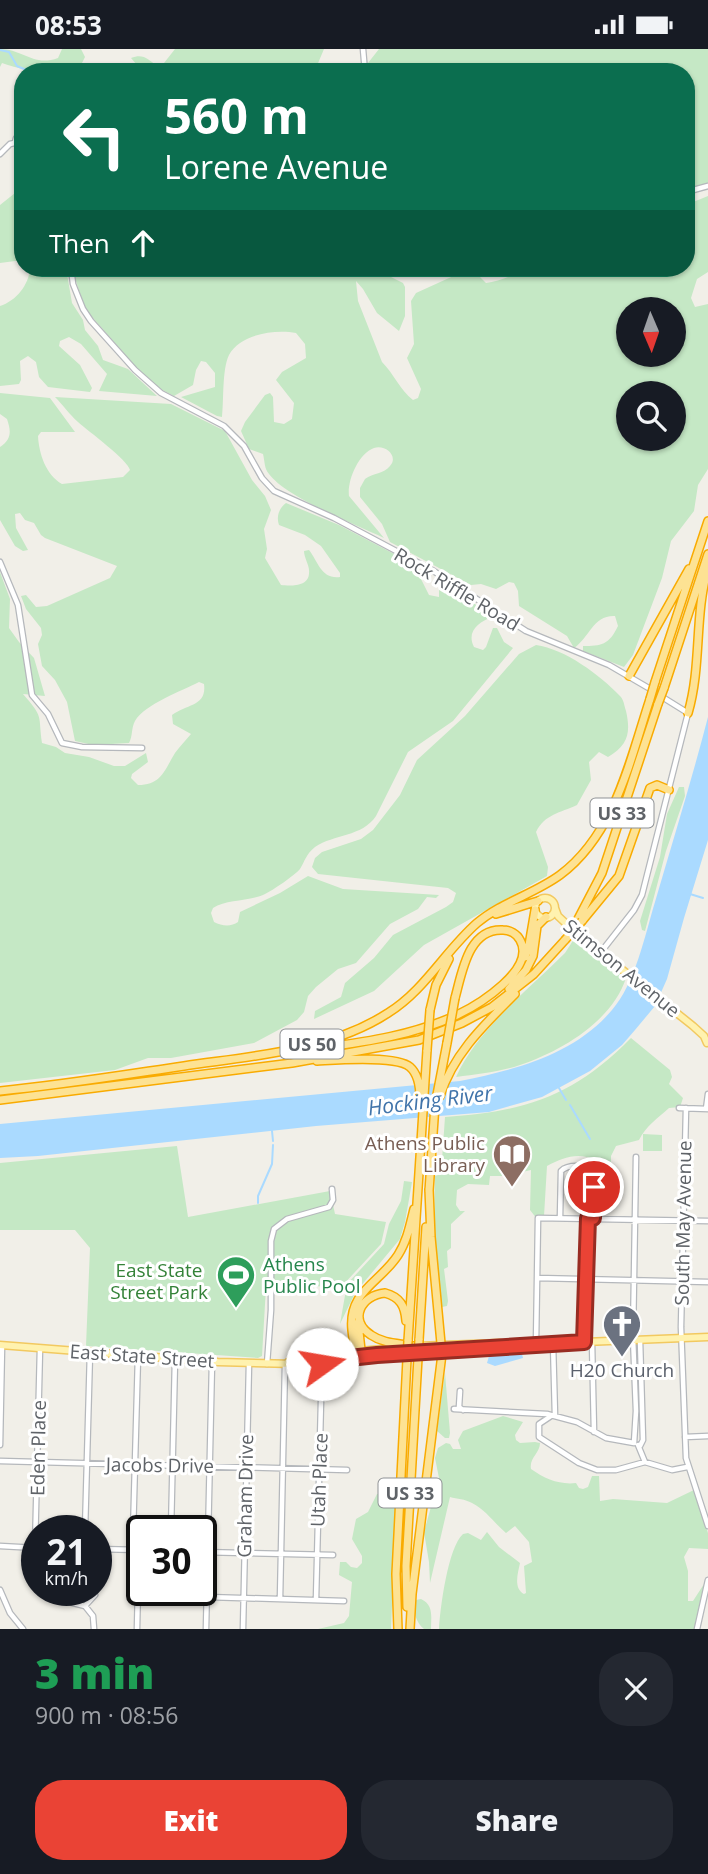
<!DOCTYPE html>
<html lang="en">
<head>
<meta charset="utf-8">
<style>
  :root { --surface:#171b24; --page:#242831; --text:#f1f3f6; --muted:#9ea1a6; --accent:#ea4335 }
  body { margin:0; font-family:"Open Sans",sans-serif; background:var(--page); color:var(--text); height:100vh; display:flex; flex-direction:column; font-size:26px; white-space:nowrap }
  * { box-sizing:border-box; margin:0 }
  p { font-size:23px; color:var(--muted) }
  .icon { flex:none; width:38px; height:38px; fill:none; stroke:currentColor; stroke-width:2; stroke-linecap:round; stroke-linejoin:round }
  .map { position:relative; height:1580px; overflow:hidden }
  .drawer { display:flex; flex-direction:column; background:var(--surface); flex:1 }
  .drawer>* { flex:none }
  .banner { position:absolute; left:14px; top:14px; width:681px; height:214px; border-radius:28px; box-shadow:0 2px 5px #0004; background:#0b6e4f; color:#fff; overflow:hidden }
  .needle { width:46px; rotate:178deg }
  .buttons { position:absolute; left:616px; top:248px; display:grid; gap:14px }
  .buttons a { display:grid; place-items:center; width:70px; height:70px; border-radius:50%; background:var(--surface); box-shadow:0 2px 5px #0004; font-size:35px }
  .speed { position:absolute; left:21px; top:1466px; display:flex; gap:14px; font-size:35px; font-weight:700; text-align:center }
  .speed>* { display:grid; place-content:center; width:91px; height:91px; border-radius:50%; background:var(--surface); box-shadow:0 2px 5px #0004; line-height:1 }
  .speed small { font-size:18px; font-weight:400 }
  .speed .limit { border:4px solid #111; border-radius:10px; background:#fff; color:#111 }
  .pin { position:absolute; display:grid; place-items:center; width:60px; height:60px; color:#fff; margin:-30px; border:4px solid #fff; border-radius:50%; box-shadow:0 2px 7px #0007 }
  .me { position:absolute; width:77px; margin:-38px; rotate:77deg; stroke-linejoin:round; filter:drop-shadow(0 0 5px #0008) }
  .turn { display:flex; align-items:center; gap:24px; height:147px; padding:0 35px; font-size:32px }
  .turn .icon { width:91px; height:91px; stroke-width:2.5 }
  .turn b { display:block; font-size:49px; line-height:60px }
  .then { display:flex; align-items:center; height:66px; padding:0 35px; background:#0003; gap:14px; font-size:26px }
  .round { display:grid; place-items:center; flex:none; width:74px; height:74px; border-radius:28px; background:var(--page) }
  .summary { display:flex; align-items:center; justify-content:space-between; height:119px; padding:0 35px }
  h1 { font-size:42px; font-weight:800; line-height:52px; color:#1e9e55 }
  .action { display:flex; gap:14px; margin-top:auto; padding:14px 35px }
  .action a { flex:1; height:80px; border-radius:28px; background:var(--accent); color:#fff; font-size:28px; font-weight:800; line-height:80px; text-align:center }
  .action a+a { background:var(--page); color:var(--text) }
  .status { display:flex; justify-content:space-between; align-items:center; height:49px; padding:0 35px; background:var(--surface); direction:ltr }
  .status svg { height:19px; fill:currentColor }
  .map>svg:first-child { display:block }
  .green { fill:#c5e8c5; fill-rule:evenodd }
  .water { fill:#aadaff }
  .lines { fill:none; stroke-linecap:round; stroke-linejoin:round }
  .stream { stroke:#aadaff; stroke-width:2 }
  .minor-casing { stroke:#b5b8bc; stroke-width:7 }
  .major-casing { stroke:#f2c960; stroke-width:9 }
  .highway-casing { stroke:#f9ab00; stroke-width:10 }
  .minor { stroke:#fff; stroke-width:4.5 }
  .major { stroke:#fff2af; stroke-width:6 }
  .highway { stroke:#fde293; stroke-width:7 }
  .highway-bridge-casing { stroke:#f9ab00; stroke-width:10; stroke-linecap:butt }
  .highway-bridge { stroke:#fde293; stroke-width:7 }
  .route-casing { stroke:#982c22; stroke-width:18 }
  .route { stroke:#ea4335; stroke-width:12 }
  .labels { text-anchor:middle; dominant-baseline:central; stroke-width:6; stroke-linejoin:round; paint-order:stroke }
  .shield { fill:#fff; stroke:#8f9295; stroke-width:2 }
  .shield-label { font-size:18px; font-weight:bold; fill:#5f6368 }
  .street-label { font-size:19px; fill:#5f6368; stroke:#fff }
  .education-label { font-size:19px; fill:#785e54; stroke:#fff; text-anchor:end }
  .leisure-label { font-size:19px; fill:#27864d; stroke:#fff; text-anchor:start }
  .park-label { font-size:19px; fill:#348238; stroke:#fff }
  .worship-label { font-size:19px; fill:#5b616d; stroke:#fff }
  .water-label { font-size:21px; font-style:italic; fill:#4174aa; stroke:#fff }
</style>
</head>
<body>
<div class="status"><b>08:53</b><svg viewBox="0 0 49 12"><path d="M0 12V9h3v3zM5 12V6h3v6zM10 12V3h3v9zM15 12V0h3v12zM26 1h20v11H26zM47 4h2v5h-2z"/></svg></div>
<div class="map">
<svg width="708" height="1580" viewBox="0 0 708 1580">
  <rect width="100%" height="100%" fill="#f1efe8"/>
  <path class="green" d="M0,0C23,0 33,18 58,9L62,0H81L85,8L80,18C54,27 28,23 2,14L0,18Z
    M175,0H324L316,19L317,23H143L131,9C143,4 148,10 157,17L164,14Z
    M379,0H708V135L686,141V23H368V14Z
    M23,127V211L0,214V156L15,144Z
    M708,147V223L697,230L691,249L695,258L708,255V420L698,436L694,462L671,492L662,529L633,606L624,618L583,602V597C601,597 609,596 618,577L615,567C593,566 590,588 574,599L567,587L519,557L518,542L514,534L509,533L496,540L481,535L471,536L390,493L382,475L360,448V439L365,430C373,424 384,425 390,417C399,407 385,395 374,399C358,405 347,432 349,447L384,489C355,475 287,449 269,425C264,419 265,413 263,405L249,400L241,382L245,373L265,346L270,344L273,348L274,373L284,375L292,370L294,354L276,331L282,323L306,309L305,295L296,284C275,280 240,285 229,306C222,320 224,351 222,368L217,367L181,348L215,338V324L206,313L201,312L196,321L193,336L174,347L151,335L85,260L75,229L74,219H102L112,227L117,226L120,219H366L377,221L403,234L405,238V267L399,282L377,264L363,240L356,232L358,252L382,313C394,325 400,341 413,351L418,349L421,340L407,309L414,295L411,252L416,244L471,219L486,234C498,232 514,228 522,219H686V156ZM628,261H674V306H628ZM628,345H674V390H628Z
    M30,219H66L72,254L83,271L85,281L98,297L103,311L128,320L157,347L99,342L107,325L81,295L69,288L60,292L59,297L80,316L92,339L90,343L48,338L39,328L36,313L28,307L20,312L21,331L19,335L0,337V257C16,252 29,236 30,219Z
    M0,344L50,349L75,383H41L38,387C39,405 46,426 62,435L123,428L130,421C128,411 88,382 78,373C69,365 63,356 55,348L171,355L225,382L252,431L265,447L271,461L264,480L267,500L265,509L281,536C290,537 309,538 309,524C310,517 304,509 304,502L309,501C319,514 321,530 340,528V524L321,497L305,486L279,476C276,468 279,459 286,454L339,476L419,518L420,528L429,546L439,548V534L443,531L492,568C479,573 466,582 474,598L483,601L486,598L493,579H497L504,593L513,599L453,672L408,703L376,767C362,788 334,785 315,798C306,805 305,812 300,820C295,826 272,842 265,845C249,853 227,850 213,859L211,864L214,873C222,877 231,878 238,873L240,863L280,844L308,827L343,840L439,846L436,849L427,848L418,860L390,875L356,914L338,920L316,938L308,947L304,963L297,971L254,994L171,1009H148L115,1021L0,1034V523L10,550L9,579L19,593L34,609L45,647L23,645C44,669 38,665 42,694L56,698L65,704L89,708L114,717H125L146,704L148,713L132,725L131,729L138,736C162,736 165,720 175,704C180,697 186,691 191,685L173,675L172,666C187,655 207,657 204,635L199,633C182,642 145,655 135,672C131,679 133,687 129,694L93,696L75,692L67,653L55,631L42,617L38,595L42,586L41,579L26,560L21,547L26,546L36,558L47,557L110,529L117,517L45,489L41,486L34,474L25,471L20,464L15,465L16,479L28,501L23,502L15,497L0,471V398C12,390 11,382 7,370L0,365Z
    M536,596C565,600 600,626 620,647C624,651 624,656 626,662C631,684 628,696 608,708L599,703L589,713L591,731L577,756C560,764 545,765 536,783L548,818L547,827L424,896L374,942L314,970L315,962L341,948L345,934L374,909L393,886L446,858L453,853L456,844L448,839L318,825L312,818L315,809L322,803L361,790L373,781L400,746L417,711L465,667L519,605Z
    M679,738H684L685,747L666,802L645,882L642,881L640,872L660,808L667,765Z
    M574,890L626,929C612,972 562,1002 520,1016C500,1023 478,1025 456,1028C478,980 528,941 565,904Z
    M631,989L670,1021L672,1028L669,1035L683,1049L680,1058L669,1059C658,1069 646,1077 639,1091L616,1097L611,1107V1124L597,1123L591,1117L596,1112C580,1102 562,1109 547,1117L544,1167L537,1170L530,1161L531,1121L505,1127H490L489,1136L468,1135L457,1141L456,1156L460,1162H465L451,1175V1199L447,1202L448,1218L444,1220L448,1252L447,1257L442,1258C433,1216 434,1171 435,1127L441,1125L445,1068C525,1063 574,1047 631,989Z
    M643,1085L662,1086V1102H643Z
    M177,1097L188,1168L330,1142L335,1165L386,1173L381,1195L342,1237L266,1238L262,1307L258,1309L86,1297L90,1199L75,1181H0V1114Z
    M404,1132L412,1133L405,1173L400,1190L355,1244L340,1275L347,1235L384,1195L389,1175L401,1152Z
    M445,1324L450,1384L449,1389H445L437,1382Z
    M503,1367L523,1373L515,1386L516,1391L520,1394L535,1393L540,1394C540,1404 529,1409 531,1420C545,1430 560,1436 576,1434L579,1439L583,1440L588,1438L592,1427H599L600,1452L613,1450L667,1454L694,1441L708,1484V1500L689,1499L684,1508L688,1522V1552H693L704,1535L694,1580H439C440,1560 448,1498 463,1485L468,1484L481,1491L487,1483L499,1498L520,1514C518,1524 513,1539 524,1545L526,1544L524,1517L532,1513L529,1493L515,1477L506,1484C494,1474 486,1461 472,1454C465,1450 457,1450 450,1448L430,1534L429,1513L424,1483L439,1429L435,1409L438,1399L446,1394L450,1395L453,1400H461L458,1391L463,1382Z
    M397,1442L391,1580H318L344,1574L349,1567L352,1533L339,1526L340,1513H346L351,1518L357,1519L362,1514V1507L352,1490L356,1470L368,1463L377,1445Z
    M421,1550C434,1556 431,1568 431,1580H424C415,1573 413,1561 416,1551Z"/>
  <path class="water" d="M708,668V791L684,869L667,930L655,957L635,981L622,996L590,1022L542,1048L489,1063L316,1077L38,1107L0,1109V1075L460,1032C515,1021 574,1006 612,961C635,935 645,886 655,853C673,791 692,730 708,668Z
    M502,1303L522,1305L523,1309L495,1317L487,1314L489,1307Z"/>
  <g class="lines">
    <path class="stream" d="M0,1L9,3L17,17L31,23
      M36,23L67,18L75,23
      M690,845L703,849
      M559,1039L566,1051
      M570,1056L590,1090
      M272,1082L273,1092
      M258,1154V1147L272,1115L273,1096"/>
    <g class="minor-casing">
      <path id="minor" d="M363,0L365,23
        M15,93L16,89L23,84
        M0,105L10,95L23,92
        M686,143L708,137
        M71,219L73,235L83,260L91,272L135,321L161,344L224,377L244,397L262,429L274,442L334,469L432,521L526,582L609,616L652,641
        M0,513L18,556L32,646L48,665L62,694L82,698L142,699
        M601,903L634,861L642,846L688,664L659,646
        M679,1059L708,1060
        M686,1059L681,1278L686,1409L708,1477
        M706,1060L708,1045
        M560,1169L561,1122C568,1115 587,1116 594,1122L593,1169
        M537,1229L708,1233
        M584,1293L588,1169
        M592,1293L594,1383
        M553,1294L555,1367
        M536,1295L538,1169L708,1172
        M267,1315L271,1261V1192L274,1180L287,1170L329,1158L333,1151L332,1140
        M460,1342L459,1358L463,1361
        M454,1360L547,1365L577,1373L606,1389L634,1394
        M551,1367L539,1375V1388L579,1414L597,1421H616L645,1413L672,1421L687,1418
        M685,1388L708,1387
        M634,1394L636,1362L633,1288L636,1108
        M0,1396L2,1297
        M638,1396L645,1413
        M640,1397L643,1391L640,1291
        M0,1412L347,1421
        M85,1482L90,1303
        M171,1482L175,1310
        M0,1497L37,1499
        M35,1499L40,1299
        M96,1500L142,1501
        M201,1503L333,1506
        M0,1541L10,1564L23,1580
        M50,1542L61,1551L85,1557L93,1567L94,1580
        M207,1548L344,1552
        M280,1550L285,1315
        M316,1551L322,1312
        M85,1557L95,1546
        M137,1580L138,1538L132,1521L138,1307
        M206,1580L212,1313
        M243,1580L249,1314
        M697,1580L708,1531"/>
    </g>
    <g class="major-casing">
      <path id="major" d="M535 859a10 10 0 1 1 20 0a10 10 0 1 1-20 0Z
        M555,859L558,867L575,883L693,977L704,987L707,994
        M535,1295L708,1288
        M0,1296L218,1313L295,1315L377,1306L536,1295
        M416,1297L500,1294
        M288,1313L337,1304L405,1298"/>
    </g>
    <g class="highway-casing">
      <path id="highway" d="M629,627L689,520
        M655,633L708,472
        M664,639L708,505
        M688,664C702,616 694,567 708,519
        M496,865L538,852
        M578,870L602,824L658,655
        M582,872L619,827L650,739L657,736L669,741
        M525,908L529,896L535,861
        M509,940L526,921L533,907L537,877L546,868
        M430,961L436,936L449,910
        M301,1002C355,994 407,989 457,966C478,956 537,920 520,891C517,885 510,881 503,881C468,879 462,924 455,949
        M317,1012C337,1011 396,1006 410,1018C419,1026 420,1039 420,1049
        M0,1042C62,1036 123,1026 184,1017C251,1007 330,1002 388,964C425,941 445,902 477,874C502,853 534,845 560,826C615,785 630,711 650,650
        M440,1047C453,1005 485,975 515,945
        M0,1051L292,1014L419,991L462,974L492,958L534,925L565,891
        M429,1142L435,1056L447,994
        M406,1272C405,1257 400,1248 385,1244C361,1246 348,1271 371,1286C384,1295 399,1294 414,1297
        M358,1274L361,1301L359,1307
        M419,1291L426,1178
        M408,1292L427,1001
        M359,1307C354,1299 353,1291 352,1281C348,1242 380,1234 398,1206C407,1192 410,1176 414,1160
        M407,1558L406,1517L418,1309
        M398,1580L396,1525L407,1310
        M410,1580L412,1545L442,1305L431,1188L429,1140"/>
    </g>
    <use href="#minor" class="minor"/>
    <use href="#major" class="major"/>
    <use href="#highway" class="highway"/>
    <g class="highway-bridge-casing">
      <path id="highway-bridge" d="M650,650L655,633
        M658,655L664,639
        M565,891L582,872
        M447,994L455,949
        M427,1001L430,961
        M418,1309L419,1291
        M407,1310L408,1292"/>
    </g>
    <use href="#highway-bridge" class="highway-bridge"/>
  </g>
  <g class="lines">
    <g class="route-casing">
      <path id="route" d="M322,1315V1312L377,1306L584,1293L588,1169H593L594,1138"/>
    </g>
    <use href="#route" class="route"/>
  </g>
  <defs>
    <g id="library-pin" transform="scale(2.0125)"><path d="M0 17L-7.5 6A9.5 9.5 0 1 1 7.5 6Z" fill="#8d6e63" stroke="#fff"/><path d="M-6-4Q-3-5.5-.7-3.5V5Q-3 3-6 4ZM6-4Q3-5.5 .7-3.5V5Q3 3 6 4Z" fill="#fff"/></g>
    <g id="stadium-pin" transform="scale(2.0125)"><path d="M0 17L-7.5 6A9.5 9.5 0 1 1 7.5 6Z" fill="#2e9e5b" stroke="#fff"/><path d="M0-5a6.5 5 0 1 0 0 10a6.5 5 0 1 0 0-10ZM-3.5-1.8h7v3.6h-7Z" fill="#fff"/></g>
    <g id="church-pin" transform="scale(2.0125)"><path d="M0 17L-7.5 6A9.5 9.5 0 1 1 7.5 6Z" fill="#6b7280" stroke="#fff"/><path d="M-1.2-6h2.4v3.5h3.3v2.4h-3.3V6h-2.4V-.1h-3.3v-2.4h3.3Z" fill="#fff"/></g>
  </defs>
  <g fill-rule="evenodd">
    <use href="#library-pin" x="512" y="1105"/>
    <use href="#stadium-pin" x="236" y="1226"/>
    <use href="#church-pin" x="622" y="1275"/>
  </g>
  <g class="labels">
    <g class="shield">
      <rect x="590.5" y="749.5" width="63" height="29" rx="5"/>
      <rect x="280.5" y="980.5" width="63" height="29" rx="5"/>
      <rect x="378.5" y="1429.5" width="63" height="29" rx="5"/>
    </g>
    <g class="shield-label">
      <text x="622" y="764">US 33</text>
      <text x="312" y="995">US 50</text>
      <text x="410" y="1444">US 33</text>
    </g>
    <g class="street-label">
      <text transform="translate(457 540) rotate(31)">Rock Riffle Road</text>
      <text transform="translate(622 919) rotate(39)">Stimson Avenue</text>
      <text transform="translate(683 1174) rotate(-89)">South May Avenue</text>
      <text transform="translate(142 1307) rotate(4)">East State Street</text>
      <text transform="translate(38 1399) rotate(-89)">Eden Place</text>
      <text transform="translate(160 1416) rotate(1)">Jacobs Drive</text>
      <text transform="translate(319 1431) rotate(-88)">Utah Place</text>
      <text transform="translate(245 1447) rotate(-89)">Graham Drive</text>
    </g>
    <g class="education-label">
      <text x="485" y="1094">Athens Public<tspan x="485" dy="22">Library</tspan></text>
    </g>
    <g class="leisure-label">
      <text x="263" y="1215">Athens<tspan x="263" dy="22">Public Pool</tspan></text>
    </g>
    <g class="park-label">
      <text x="159" y="1221">East State<tspan x="159" dy="22">Street Park</tspan></text>
    </g>
    <g class="worship-label">
      <text x="622" y="1321">H20 Church</text>
    </g>
    <g class="water-label">
      <text transform="translate(430 1051) rotate(-7)">Hocking River</text>
    </g>
  </g>
</svg>
<div class="buttons">
<a><svg class="needle" viewBox="-14 -14 28 28"><path d="M0-13l5 13h-10z" fill="#e53935"/><path d="M0 13l5-13h-10z" fill="#9ea1a6"/></svg></a>
<a><svg class="icon" aria-label="search" viewBox="0 0 24 24"><circle cx="10" cy="10" r="6"/><path d="M15 15l6 6"/></svg></a>
</div>
<div class="speed"><div>21<small>km/h</small></div><div class="limit">30</div></div>
<div class="pin" style="left:594px;top:1138px;background:#d93025"><svg class="icon" aria-label="arrive" viewBox="0 0 24 24"><path d="M6 21V4h12l-3 4 3 4H6"/></svg></div>
<svg class="me" style="left:322px;top:1315px" viewBox="-20 -20 40 40"><circle r="19" fill="#fff"/><path d="M0-13L10 11 0 6-10 11z" fill="#ea4335"/></svg>
<div class="banner">
<div class="turn"><svg class="icon" aria-label="left" viewBox="0 0 24 24"><path d="M17 20v-9H6M10 6l-5 5 5 5"/></svg><div><b>560 m</b>Lorene Avenue</div></div>
<div class="then">Then<svg class="icon" aria-label="ahead" viewBox="0 0 24 24"><path d="M12 20V5M6 11l6-6 6 6"/></svg></div>
</div>
</div>
<section class="drawer">
<div class="summary"><div><h1>3 min</h1><p>900 m · 08:56</p></div><a class="round"><svg class="icon" aria-label="close" viewBox="0 0 24 24"><path d="M6 6l12 12M18 6L6 18"/></svg></a></div>
<div class="action"><a>Exit</a><a>Share</a></div>
</section>
</body>
</html>
